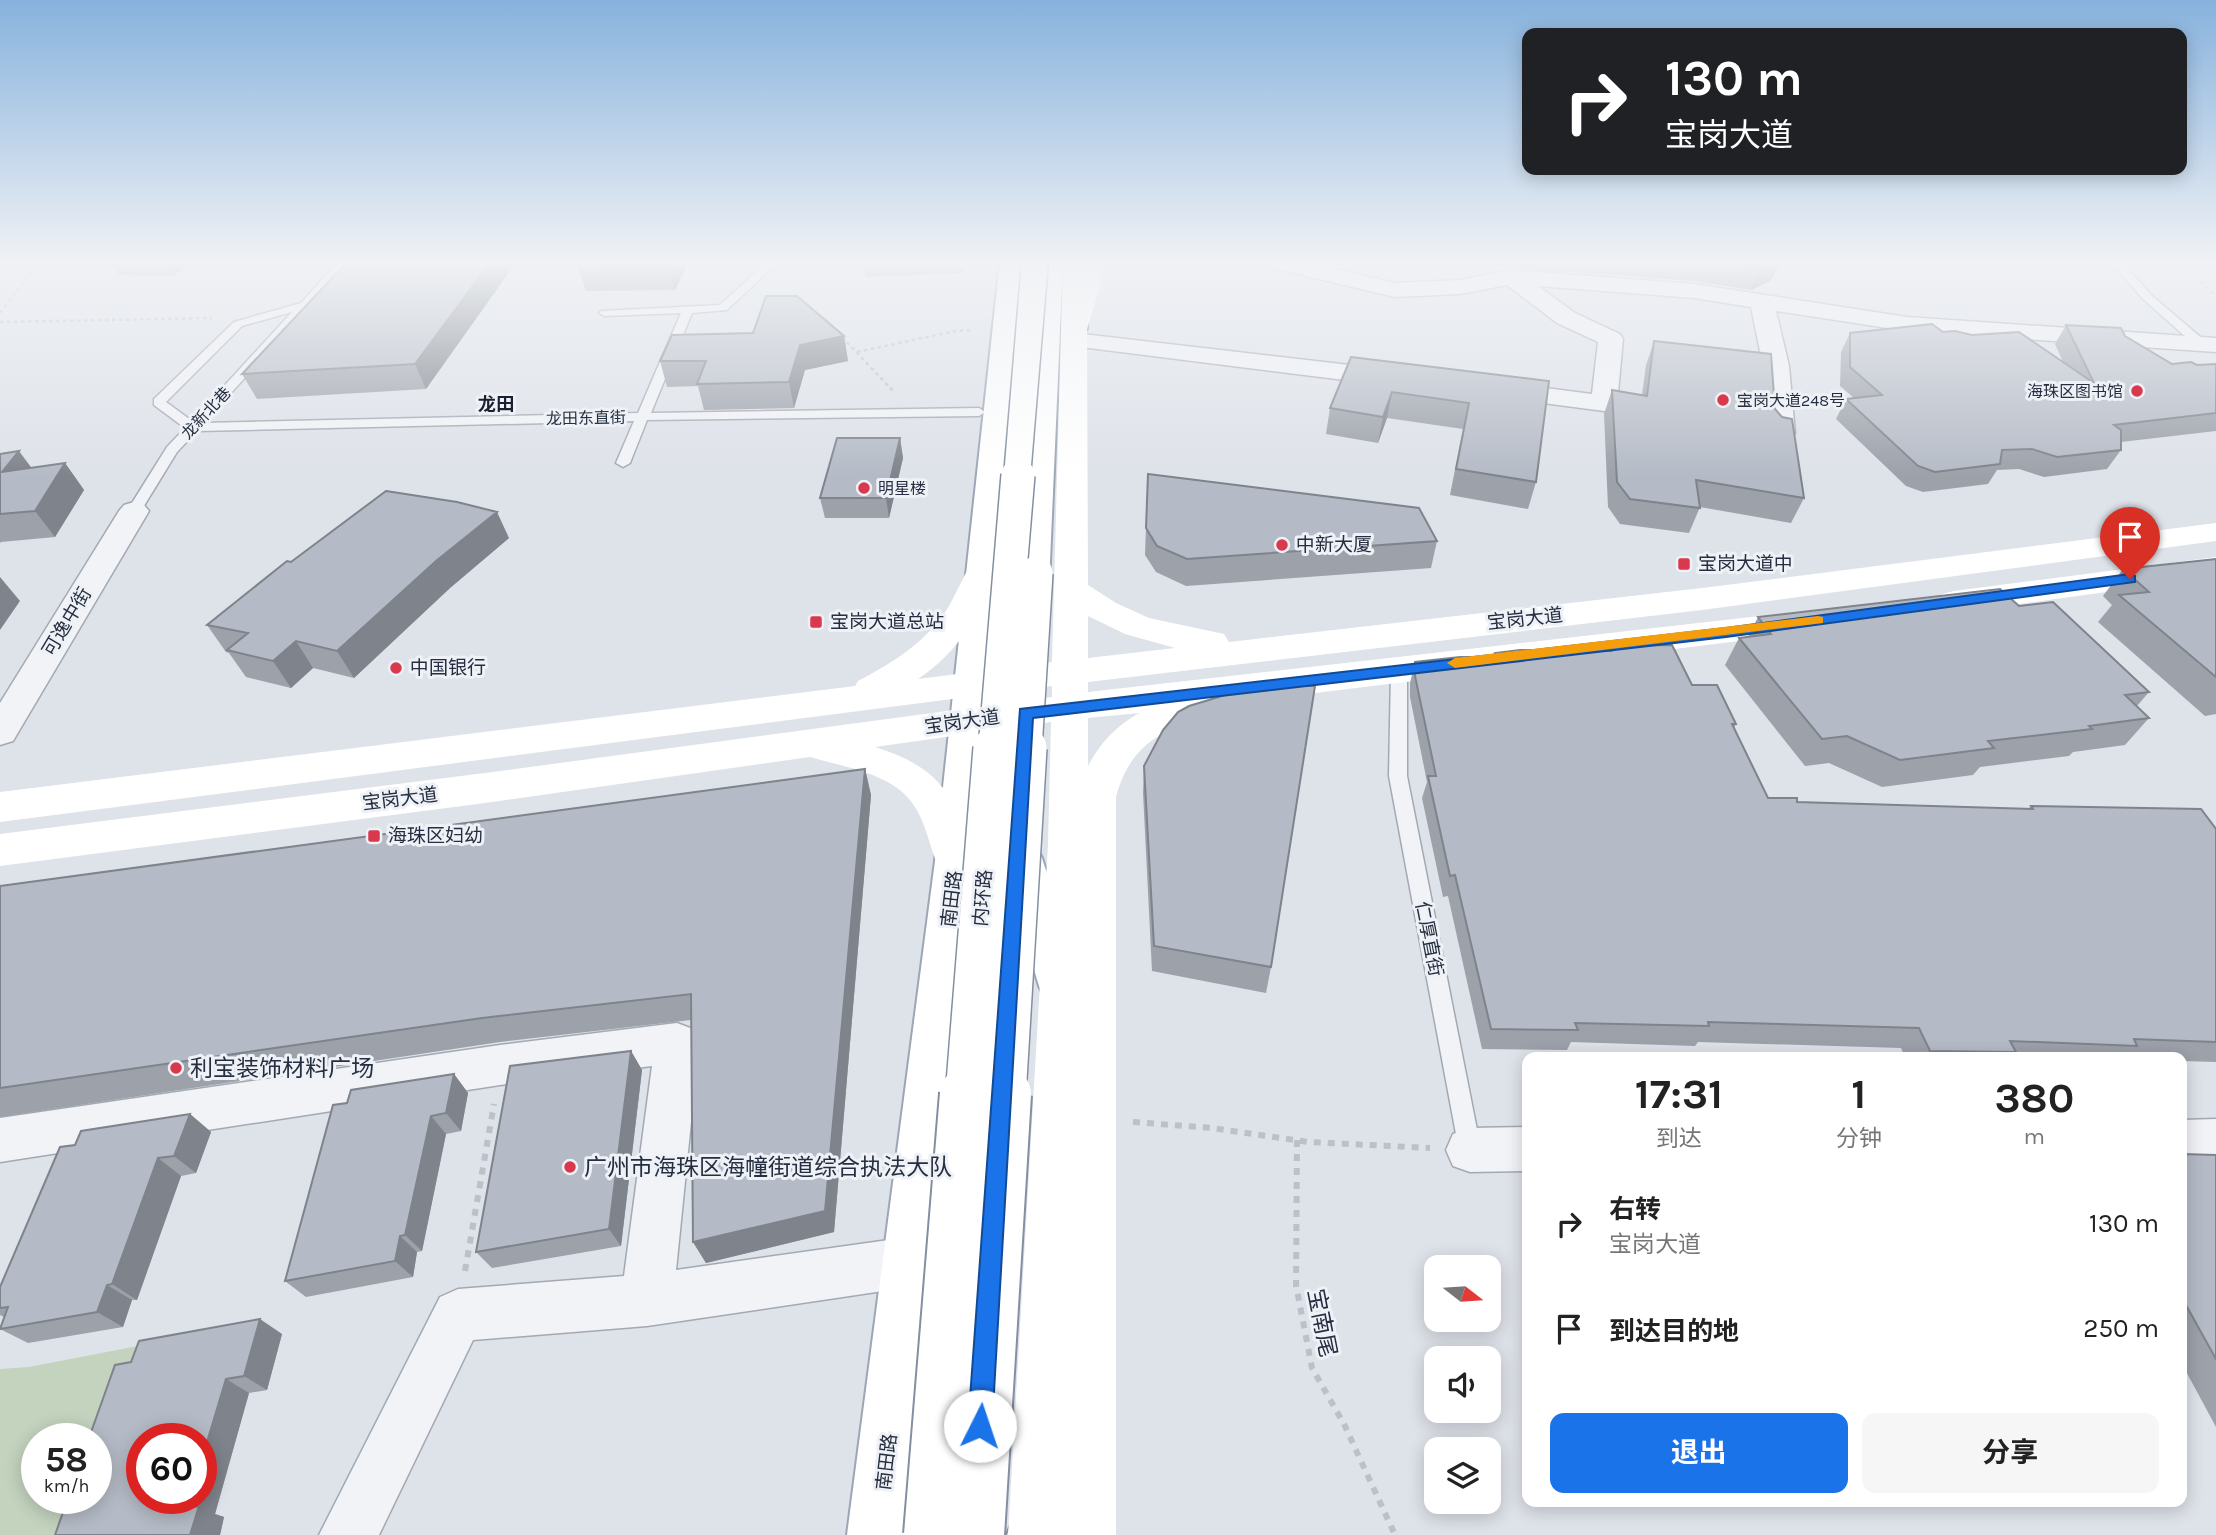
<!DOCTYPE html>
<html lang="zh">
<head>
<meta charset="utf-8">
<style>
  :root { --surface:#fff; --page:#f6f6f6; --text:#222; --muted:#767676; --accent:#1a73e8 }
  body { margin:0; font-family:Karla,"Noto Sans SC",sans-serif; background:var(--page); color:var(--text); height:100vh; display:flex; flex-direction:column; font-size:26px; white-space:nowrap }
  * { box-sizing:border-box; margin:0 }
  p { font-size:23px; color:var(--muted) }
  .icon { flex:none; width:38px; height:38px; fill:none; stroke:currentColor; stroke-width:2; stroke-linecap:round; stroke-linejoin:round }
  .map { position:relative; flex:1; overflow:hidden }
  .sheet { position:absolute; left:1522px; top:1052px; width:665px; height:455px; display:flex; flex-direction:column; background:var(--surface); border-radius:14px; box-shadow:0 4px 18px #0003 }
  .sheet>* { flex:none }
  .top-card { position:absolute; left:1522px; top:28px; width:665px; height:147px; border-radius:14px; box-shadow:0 4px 18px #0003; background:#202124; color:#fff; overflow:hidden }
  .needle { width:46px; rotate:107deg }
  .buttons { position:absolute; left:1424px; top:1255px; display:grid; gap:14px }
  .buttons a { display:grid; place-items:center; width:77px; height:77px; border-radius:14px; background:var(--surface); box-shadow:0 4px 18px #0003; font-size:35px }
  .speed { position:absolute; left:21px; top:1423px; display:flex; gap:14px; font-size:35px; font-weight:700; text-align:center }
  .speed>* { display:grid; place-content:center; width:91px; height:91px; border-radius:50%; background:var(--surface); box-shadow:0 4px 18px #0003; line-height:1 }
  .speed small { font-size:18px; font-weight:400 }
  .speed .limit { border:10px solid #d22; background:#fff; color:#111 }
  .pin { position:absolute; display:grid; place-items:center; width:60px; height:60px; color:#fff; margin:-72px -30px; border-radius:50% 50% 50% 0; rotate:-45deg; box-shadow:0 0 7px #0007 }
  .pin .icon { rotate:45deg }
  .me { position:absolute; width:77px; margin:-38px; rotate:4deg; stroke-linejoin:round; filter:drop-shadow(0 0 5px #0008) }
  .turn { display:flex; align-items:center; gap:24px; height:147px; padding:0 28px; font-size:32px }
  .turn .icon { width:91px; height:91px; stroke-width:2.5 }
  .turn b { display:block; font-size:49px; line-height:60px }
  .eta { display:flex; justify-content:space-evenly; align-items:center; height:119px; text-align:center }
  .eta b { font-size:42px; font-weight:700; line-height:49px }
  .cta { display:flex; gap:14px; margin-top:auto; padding:14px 28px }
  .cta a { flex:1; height:80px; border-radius:14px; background:var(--accent); color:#fff; font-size:28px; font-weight:700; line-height:80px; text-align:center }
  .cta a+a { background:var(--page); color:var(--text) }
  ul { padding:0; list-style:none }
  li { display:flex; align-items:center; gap:21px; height:105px; padding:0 28px }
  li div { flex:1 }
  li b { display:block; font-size:26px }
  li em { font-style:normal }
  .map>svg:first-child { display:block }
  .green { fill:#c3d3be }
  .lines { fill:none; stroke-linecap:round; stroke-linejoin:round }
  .lane-casing { stroke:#a3a9b3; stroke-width:3 }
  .street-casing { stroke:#a3a9b3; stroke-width:3 }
  .primary-casing { stroke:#9ca6b5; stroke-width:4 }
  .highway-casing { stroke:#848fa1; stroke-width:4 }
  .path-far1 { stroke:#bcc0c8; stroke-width:2.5; stroke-dasharray:3.5 3.5; stroke-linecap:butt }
  .path { stroke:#bcc0c8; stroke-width:6; stroke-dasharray:7 7; stroke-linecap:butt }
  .lane { fill:#f1f3f7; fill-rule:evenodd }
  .street { fill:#f1f3f7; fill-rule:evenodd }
  .secondary { fill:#fff; fill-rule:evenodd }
  .primary { fill:#fff; fill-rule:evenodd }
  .highway { fill:#fff; fill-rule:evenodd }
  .highway-bridge-far3-casing { stroke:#848fa1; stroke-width:29; stroke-linecap:butt }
  .highway-bridge-far2-casing { stroke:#848fa1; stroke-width:36; stroke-linecap:butt }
  .highway-bridge-far1-casing { stroke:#848fa1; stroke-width:46; stroke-linecap:butt }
  .highway-bridge-casing { stroke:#848fa1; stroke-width:58; stroke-linecap:butt }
  .highway-bridge-far3 { stroke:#fff; stroke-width:26 }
  .highway-bridge-far2 { stroke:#fff; stroke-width:33 }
  .highway-bridge-far1 { stroke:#fff; stroke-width:43 }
  .highway-bridge { stroke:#fff; stroke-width:54 }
  .wall { fill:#9ca1aa }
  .shaded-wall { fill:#7f838b }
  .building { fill:#b5bbc6; stroke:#7f838b; stroke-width:2 }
  .route { fill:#1a73e8; stroke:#114b97; stroke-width:2 }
  .slow { fill:#f59e0b }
  .poi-dot { fill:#d8394c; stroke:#eef1f6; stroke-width:2.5 }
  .labels { text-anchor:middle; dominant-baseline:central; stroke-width:6; stroke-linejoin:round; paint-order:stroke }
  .far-poi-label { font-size:16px; fill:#262f41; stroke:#eef1f6; text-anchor:start }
  .far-street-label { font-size:16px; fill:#262f41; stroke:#eef1f6 }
  .far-neighbourhood-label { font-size:18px; font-weight:bold; fill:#182031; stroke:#eef1f6 }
  .poi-label { font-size:19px; fill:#262f41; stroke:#eef1f6; text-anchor:start }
  .street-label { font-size:19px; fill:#262f41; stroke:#eef1f6 }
  .near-poi-label { font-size:23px; fill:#262f41; stroke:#eef1f6; text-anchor:start }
  .near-street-label { font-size:23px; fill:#262f41; stroke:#eef1f6 }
</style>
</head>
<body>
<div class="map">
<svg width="2216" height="1535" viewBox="0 0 2216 1535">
  <rect width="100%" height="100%" fill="#dee2e9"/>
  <path class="green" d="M143,1345L96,1438H37V1498H89L76,1535H0V1369L29,1367Z"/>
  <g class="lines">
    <g class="lane-casing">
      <path id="lane" d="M339,261H350L204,423L638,413L681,313L605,316L599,313L601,311L720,305L768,261H779L727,310L692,313L651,413L979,408L985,412L979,416L647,420L630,463L623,467L616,463L634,421L197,431L177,452L139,514H129L127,511L167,447L185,428L154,405V399L234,322L301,303ZM292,312L192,421L166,402L242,326Z
        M2110,261H2121L2151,295L2205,341V347H2197L2143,299Z
        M1399,665L1407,670V776L1481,1150L1478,1158L1470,1161L1462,1158L1459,1150L1389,776L1391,670Z"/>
    </g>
    <g class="street-casing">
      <path id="street" d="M1261,261H1301L1395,283L1460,280L1511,270L1694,284L1907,317L2216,338V352L1907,331L1776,311L1789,366L1795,433L1791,439L1781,441L1771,439L1767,433L1763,366L1751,307L1694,298L1538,286L1575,313L1620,334L1623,339L1617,403L1613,409L1604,411L1490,396L1486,390L1490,384L1499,382L1592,394L1598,342L1557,323L1507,285L1460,294L1395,297L1264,266Z
        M1074,333L1393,370L1402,373L1406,378L1402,383L1393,386L1065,345L1062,340L1065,335Z
        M134,502L144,505L149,511L13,741L0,745V703L119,511L124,505Z
        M677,1023L693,1029L699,1043L676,1270L910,1237L928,1244L935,1262L928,1280L910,1287L647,1326L473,1340L379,1535H319L440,1297L458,1289L624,1276L652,1066L500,1085L0,1162V1118L500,1045Z
        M2216,1119V1163L2182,1164V1120Z
        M1528,1127V1171L1470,1172L1453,1166L1446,1150L1453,1134L1470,1128Z"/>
    </g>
    <g class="primary-casing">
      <path id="primary" d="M1000,261H1024L977,861L909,1535H847L935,861Z
        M1039,261H1063L1048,608L1043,616L1031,619L1019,616L1014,608Z
        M1021,842L1036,847L1042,858L1083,986L1077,1000L1061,1005L1045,1000L1039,986L1000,858L1006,847Z"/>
    </g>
    <g class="highway-casing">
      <path id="highway" d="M1063,261H1087V329L1083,334L1074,337L1065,334L1061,329Z
        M1038,1502L1060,1511L1069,1535H1007L1016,1511Z"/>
    </g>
    <path class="path-far1" d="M2201,282L2216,296
      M0,313L39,261
      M819,317H823L834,328
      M0,322L212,318
      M842,337L894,392
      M857,352L955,331L974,330"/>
    <path class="path" d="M1133,1122L1212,1128L1309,1142L1430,1148
      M1297,1140L1296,1285L1312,1368L1344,1424L1395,1535
      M465,1271L494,1104"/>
    <use href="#lane" class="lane"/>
    <use href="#street" class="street"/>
    <path class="secondary" d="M1079,261H1103L1099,290L1087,329L1088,585L1116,603L1149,618L1224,634L1229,642L1702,588L2216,523V541L1702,610L1088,682V692L1805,611L1817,614L1822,622L1817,630L1805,633L1209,706L1205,716C1158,731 1129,748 1116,797V1535H1008L1048,844L1051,722L875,747C943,768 954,797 977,861L971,872L956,877L941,872C931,853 928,831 918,812C898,773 846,768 810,757L485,803L0,866V834L485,773L1052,697V686L0,822V792L855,686L858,681C894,662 928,641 949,606C957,592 963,576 972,563L984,560L996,563L1000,570C981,612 958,653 918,679L1052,662L1061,329L1075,290ZM1088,616L1125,634L1175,648L1088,658ZM1139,713C1116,726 1100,743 1088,766V718Z
      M2216,557V577L1954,613L1942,610L1937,602L1942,594L1954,591Z"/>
    <use href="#primary" class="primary"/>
    <use href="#highway" class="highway"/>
    <g class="highway-bridge-far3-casing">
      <path id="highway-bridge-far3" d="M1017,477L1035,261"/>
    </g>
    <g class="highway-bridge-far2-casing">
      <path id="highway-bridge-far2" d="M995,749L1018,475
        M1025,749L1036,573"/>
    </g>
    <g class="highway-bridge-far1-casing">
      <path id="highway-bridge-far1" d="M967,1096L995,748
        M1004,1096L1025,748"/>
    </g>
    <g class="highway-bridge-casing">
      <path id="highway-bridge" d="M931,1535L967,1094
        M977,1535L1004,1094"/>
    </g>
    <use href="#highway-bridge-far3" class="highway-bridge-far3"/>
    <use href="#highway-bridge-far2" class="highway-bridge-far2"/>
    <use href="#highway-bridge-far1" class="highway-bridge-far1"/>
    <use href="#highway-bridge" class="highway-bridge"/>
  </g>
  <path class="wall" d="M0,261H193L173,276L119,275L114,267L51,269L48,264L0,266Z
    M517,261L426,389L257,399L242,374Z
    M689,261L675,290L586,291L578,267Z
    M841,261H970V263H963L964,273L866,277L863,261L842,262Z
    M1490,261H1783L1770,281L1751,290L1694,281L1489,266Z
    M2066,325L2125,336L2172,364L2197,365L2216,364V431L2121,442V450L2107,469L2044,477L2019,469L1997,470L1988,484L1923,492L1906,486L1836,419L1846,399L1854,398L1840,386L1841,352L1850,333L1943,332L2063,362L2055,344Z
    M844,336L848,361L805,370L794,408L704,410L698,386L667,387L660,361Z
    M1654,341L1775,409L1804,498L1791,523L1700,507L1689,533L1620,524L1608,507L1604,414L1612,390L1642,395L1646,365Z
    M1351,357L1549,381L1536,482L1528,509L1450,495L1463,429L1387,418L1378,443L1326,434L1330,408Z
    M900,438L903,458L889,518H825L820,498Z
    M0,454L32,468L65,463L84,490L55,537L1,542L0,543Z
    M1148,474L1437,541L1431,568L1186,586L1156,572L1145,555Z
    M509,538L450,588L354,678L313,668L291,688L246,677L229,653L226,652L207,625L291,562Z
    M2216,559V714L2205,716L2098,622L2112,605L2103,596L2123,569Z
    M2019,606L2149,692L2137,706L2149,718L2125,745L2073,752L2069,756L1980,767L1973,775L1882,787L1829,763L1805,766L1725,665L1739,638L1748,637L1758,617Z
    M1608,646L1692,685L1736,724L1734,728L1768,798L1797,802L2028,809L2031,806L2216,829V1062L2182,1061V1057H1905L1901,1048L1698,1042L1695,1046L1571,1042L1567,1050L1482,1049L1448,896L1443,897L1422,798L1427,782L1410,697V683L1415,662L1493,657L1495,653L1606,651Z
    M1144,766L1271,967L1266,993L1152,971L1143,793Z
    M865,769L871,795L834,1232L706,1263L693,1242L691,1020L500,1042L0,1117V886Z
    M631,1051L642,1070L621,1246L492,1268L476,1252Z
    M454,1074L468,1093L461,1131L446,1134L422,1251L417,1252L413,1277L306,1297L285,1281L347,1103Z
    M190,1114L211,1132L196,1173L181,1176L137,1300H132L123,1327L28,1343L0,1329L4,1317L0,1315V1287L75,1145Z
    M2182,1154L2216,1155V1427L2182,1364Z
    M282,1334L267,1390L249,1393L215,1514L224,1517L220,1535L96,1438Z"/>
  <path class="shaded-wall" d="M166,261H193L173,276L165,262Z
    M491,261H517L426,389L415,364Z
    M671,261H689L675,290L668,266Z
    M1774,261H1783L1770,281L1751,290L1760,267Z
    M844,336L848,361L805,370L794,408L789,382L800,345Z
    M1392,392L1387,418L1378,443L1383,417Z
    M900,438L903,458L889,518L886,498Z
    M19,451L39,478L2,472Z
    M65,463L84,490L55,537L35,511Z
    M497,512L509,538L450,588L354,678L337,651L436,561Z
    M0,577L20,601L0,630Z
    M296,641L313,668L291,688L273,661Z
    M865,769L871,795L834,1232L706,1263L693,1242Z
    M631,1051L642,1070L621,1246L609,1229Z
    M454,1074L468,1093L461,1131L446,1113Z
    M190,1114L211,1132L196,1173L174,1156Z
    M431,1116L446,1134L422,1251L405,1235Z
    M158,1158L181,1176L137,1300L112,1284Z
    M400,1236L417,1252L413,1277L395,1261Z
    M107,1285L132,1300L123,1327L97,1312Z
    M260,1319L282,1334L267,1390L244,1376Z
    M226,1379L249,1393L215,1514L224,1517L220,1535H190L188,1508L191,1498H201V1462Z"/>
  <path class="building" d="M348,261H491L415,364L242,374Z
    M582,261H671L668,266L578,267Z
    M1716,261H1774L1760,267Z
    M766,296H797L844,336L800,345L789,382L697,384L706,361H660L672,335L753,333Z
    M1932,324L1943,332L1955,331L1972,335L2019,332L2094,383L2066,325L2121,328L2125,336L2172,364L2191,362L2197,365L2216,364V413L2114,425L2121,430V450L2057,457L2032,449L2002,450L2000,464L1935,472L1918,466L1846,399L1882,395L1850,367V333Z
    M1654,341L1771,354L1775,409L1782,417L1792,419L1804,498L1696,480L1700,508L1630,499L1617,482L1612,390L1647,396Z
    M1351,357L1549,381L1536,482L1456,469L1469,403L1392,392L1383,417L1330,408Z
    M837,438H900L886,498H820Z
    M19,451L2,472L65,463L35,511L0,514V454Z
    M1148,474L1419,508L1437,541L1187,559L1157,546L1146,528Z
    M386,491L457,502L497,512L436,561L337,651L296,641L273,661L227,650L248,633L207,625L287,561L291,562Z
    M2216,559V677L2119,595L2149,592L2123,569Z
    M2000,589L2019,606L2053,602L2149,692L2125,695L2149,718L2089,726L2092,729L1988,741L1994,748L1900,760L1847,736L1822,739L1739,638L1771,634L1758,617Z
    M1672,645L1692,685H1717L1736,724H1732L1768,798H1797V802L2033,809L2031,806L2201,809L2216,829V1042L2134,1039L2137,1046L2010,1041L2016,1052L1930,1051L1919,1028L1708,1022L1709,1026L1575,1023L1578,1030L1491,1029L1455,875L1450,876L1428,776H1436L1415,676V662L1460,657H1496L1495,653L1520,650L1611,651L1608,646Z
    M1255,686H1315L1271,967L1154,946L1144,766L1163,730L1178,712L1189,706Z
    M865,769L825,1211L693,1242L691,994L482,1018L0,1088V886Z
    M631,1051L609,1229L476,1252L510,1066Z
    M454,1074L446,1113L431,1116L405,1235L400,1236L395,1261L285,1281L333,1105L347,1103L351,1090Z
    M190,1114L174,1156L158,1158L112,1284L107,1285L97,1312L0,1329L8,1307L0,1308V1287L60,1147L75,1145L81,1131Z
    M2182,1154L2216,1155V1359L2182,1298Z
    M260,1319L244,1376L226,1379L201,1462V1438H142V1498H191L188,1508L199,1506L190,1535H55L68,1498H96V1438H89L115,1365L131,1362L139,1341Z"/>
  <linearGradient id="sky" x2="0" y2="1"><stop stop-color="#87b2dd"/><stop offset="0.55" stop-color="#f0f2f5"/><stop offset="1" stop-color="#f0f2f5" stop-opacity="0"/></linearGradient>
  <rect width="2216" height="476" fill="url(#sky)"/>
  <path class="route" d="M2130,574L2135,576V582L1726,637L1033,718L992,1426L989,1434L980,1438L972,1434L968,1426L1020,709L1726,628Z"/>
  <path class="slow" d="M1818,616L1823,617V623L1455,668L1447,663L1455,658Z"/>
  <g class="poi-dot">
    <circle cx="2137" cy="391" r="7"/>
    <circle cx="1723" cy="400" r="7"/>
    <circle cx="864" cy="488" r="7"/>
    <circle cx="1282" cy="545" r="7"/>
    <rect x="1677" y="557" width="14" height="14" rx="3.5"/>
    <rect x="809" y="615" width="14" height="14" rx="3.5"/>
    <circle cx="396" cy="668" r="7"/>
    <rect x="367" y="829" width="14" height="14" rx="3.5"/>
    <circle cx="176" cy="1068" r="7"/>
    <circle cx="570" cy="1167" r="7"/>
  </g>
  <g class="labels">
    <g class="far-poi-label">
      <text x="2123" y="391" text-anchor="end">海珠区图书馆</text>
      <text x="1737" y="400">宝岗大道248号</text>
      <text x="878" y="488">明星楼</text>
    </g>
    <g class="far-street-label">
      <text transform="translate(206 413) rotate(-47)">龙新北巷</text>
      <text transform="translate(586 418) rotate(-1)">龙田东直街</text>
    </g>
    <g class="far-neighbourhood-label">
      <text x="496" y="404">龙田</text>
    </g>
    <g class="poi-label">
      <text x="1296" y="545">中新大厦</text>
      <text x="1698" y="564">宝岗大道中</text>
      <text x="830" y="622">宝岗大道总站</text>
      <text x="410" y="668">中国银行</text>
      <text x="388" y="836">海珠区妇幼</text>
    </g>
    <g class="street-label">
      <text transform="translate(1525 619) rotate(-6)">宝岗大道</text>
      <text transform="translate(67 622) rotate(-59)">可逸中街</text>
      <text transform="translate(962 722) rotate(-8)">宝岗大道</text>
      <text transform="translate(400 799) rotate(-7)">宝岗大道</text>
      <text transform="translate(983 898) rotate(-85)">内环路</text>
      <text transform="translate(952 899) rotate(-83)">南田路</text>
      <text transform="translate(1429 939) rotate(79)">仁厚直街</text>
      <text transform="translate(887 1462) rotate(-83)">南田路</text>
    </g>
    <g class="near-poi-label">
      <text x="190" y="1068">利宝装饰材料广场</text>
      <text x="584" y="1167">广州市海珠区海幢街道综合执法大队</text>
    </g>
    <g class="near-street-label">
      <text transform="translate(1322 1323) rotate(79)">宝南尾</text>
    </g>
  </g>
</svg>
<div class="buttons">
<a><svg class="needle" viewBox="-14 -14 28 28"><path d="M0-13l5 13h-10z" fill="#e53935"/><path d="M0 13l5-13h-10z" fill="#767676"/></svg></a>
<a><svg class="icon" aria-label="sound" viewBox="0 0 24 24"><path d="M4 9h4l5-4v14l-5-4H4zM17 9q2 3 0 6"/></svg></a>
<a><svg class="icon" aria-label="layers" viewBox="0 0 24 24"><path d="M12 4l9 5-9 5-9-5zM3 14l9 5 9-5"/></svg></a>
</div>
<div class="speed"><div>58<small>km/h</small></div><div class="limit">60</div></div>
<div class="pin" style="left:2130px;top:579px;background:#d93025"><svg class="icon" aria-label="arrive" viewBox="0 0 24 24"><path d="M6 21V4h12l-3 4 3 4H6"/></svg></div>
<svg class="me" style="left:980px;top:1426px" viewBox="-20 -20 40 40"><circle r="19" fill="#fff"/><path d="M0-13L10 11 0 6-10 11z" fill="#1a73e8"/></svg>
<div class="top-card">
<div class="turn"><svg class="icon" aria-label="right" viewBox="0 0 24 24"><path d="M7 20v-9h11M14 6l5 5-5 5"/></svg><div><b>130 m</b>宝岗大道</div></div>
</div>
<section class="sheet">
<div class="eta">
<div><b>17:31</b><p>到达</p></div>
<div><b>1</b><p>分钟</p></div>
<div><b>380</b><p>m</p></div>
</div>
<ul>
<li><svg class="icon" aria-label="right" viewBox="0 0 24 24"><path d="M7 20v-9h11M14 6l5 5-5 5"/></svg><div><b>右转</b><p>宝岗大道</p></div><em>130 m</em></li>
<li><svg class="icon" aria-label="arrive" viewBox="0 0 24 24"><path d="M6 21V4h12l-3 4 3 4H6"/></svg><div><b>到达目的地</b></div><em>250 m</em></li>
</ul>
<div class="cta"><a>退出</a><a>分享</a></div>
</section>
</div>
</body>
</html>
